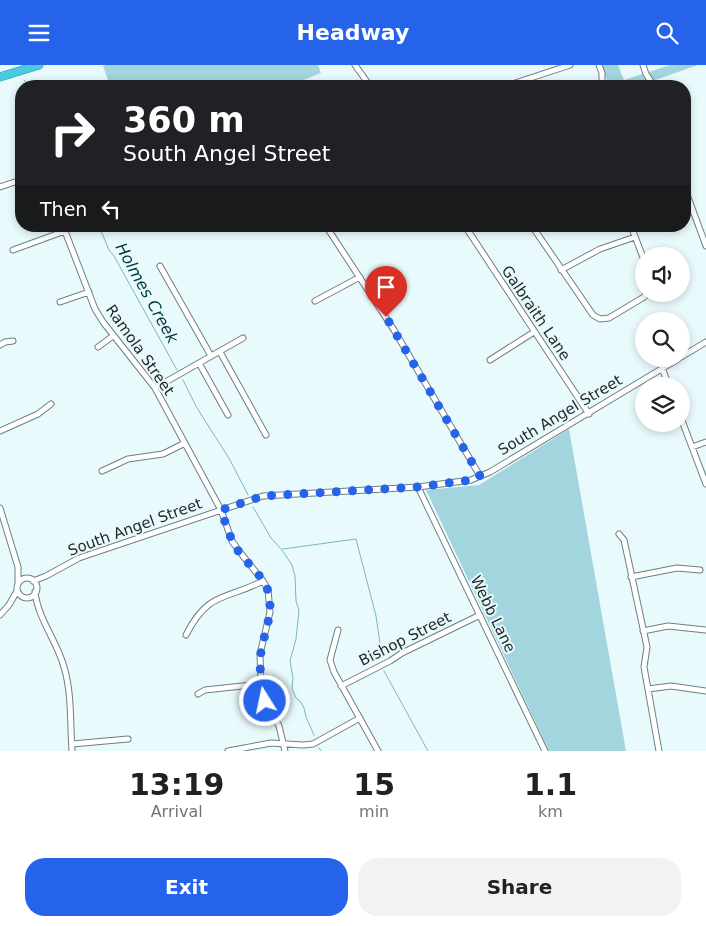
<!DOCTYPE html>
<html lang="en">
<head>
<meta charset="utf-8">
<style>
  :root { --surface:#fff; --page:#f2f2f2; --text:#202124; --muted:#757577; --accent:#2563eb }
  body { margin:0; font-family:"DejaVu Sans",sans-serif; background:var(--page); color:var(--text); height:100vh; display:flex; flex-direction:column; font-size:19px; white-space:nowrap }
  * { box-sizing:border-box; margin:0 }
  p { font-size:16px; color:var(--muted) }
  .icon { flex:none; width:28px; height:28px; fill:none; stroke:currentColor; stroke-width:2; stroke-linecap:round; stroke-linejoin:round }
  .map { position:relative; height:686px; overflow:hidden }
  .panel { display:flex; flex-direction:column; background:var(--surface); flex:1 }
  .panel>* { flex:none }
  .banner { position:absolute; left:15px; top:15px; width:676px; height:152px; border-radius:20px; box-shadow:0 2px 8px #0003; background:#202124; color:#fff; overflow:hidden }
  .controls { position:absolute; left:635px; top:182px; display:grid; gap:10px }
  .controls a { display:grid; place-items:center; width:55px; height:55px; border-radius:50%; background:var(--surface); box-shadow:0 2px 8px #0003; font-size:25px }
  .pin { position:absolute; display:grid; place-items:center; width:42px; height:42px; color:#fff; margin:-51px -21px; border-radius:50% 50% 50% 0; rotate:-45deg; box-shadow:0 0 5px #0007 }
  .pin .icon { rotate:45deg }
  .me { position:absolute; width:55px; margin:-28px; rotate:350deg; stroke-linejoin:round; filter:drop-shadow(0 0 4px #0008) }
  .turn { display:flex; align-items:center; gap:18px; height:105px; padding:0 25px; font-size:22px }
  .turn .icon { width:65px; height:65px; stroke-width:2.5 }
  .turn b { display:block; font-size:35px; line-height:42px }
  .then { display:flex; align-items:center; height:48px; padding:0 25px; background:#0003; gap:10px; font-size:19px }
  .eta { display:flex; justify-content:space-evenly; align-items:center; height:85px; text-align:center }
  .eta b { font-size:30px; font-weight:700; line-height:35px }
  .primary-button { display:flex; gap:10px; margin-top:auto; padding:10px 25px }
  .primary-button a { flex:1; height:58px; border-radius:20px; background:var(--accent); color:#fff; font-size:20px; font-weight:700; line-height:58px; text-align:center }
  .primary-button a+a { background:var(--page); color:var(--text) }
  header { display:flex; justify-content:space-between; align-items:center; height:65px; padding:0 25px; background:var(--accent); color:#fff; font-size:22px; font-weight:700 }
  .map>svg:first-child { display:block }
  .green { fill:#a3d5df }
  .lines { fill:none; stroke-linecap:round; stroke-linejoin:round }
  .stream { stroke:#7db5c0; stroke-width:1 }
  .minor-casing { stroke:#6f7e82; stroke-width:7 }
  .highway-casing { stroke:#3b909f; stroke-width:9 }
  .minor { stroke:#fff; stroke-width:5 }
  .highway { stroke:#4acae0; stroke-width:8 }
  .route { stroke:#2563eb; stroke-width:9; stroke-dasharray:0 16.2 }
  .labels { text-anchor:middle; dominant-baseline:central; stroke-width:4; stroke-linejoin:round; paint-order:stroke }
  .street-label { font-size:15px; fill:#1f2526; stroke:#e9fafd }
  .water-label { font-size:16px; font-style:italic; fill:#003840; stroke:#e9fafd }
</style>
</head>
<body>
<header><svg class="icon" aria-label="menu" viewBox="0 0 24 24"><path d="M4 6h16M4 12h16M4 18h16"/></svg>Headway<svg class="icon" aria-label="search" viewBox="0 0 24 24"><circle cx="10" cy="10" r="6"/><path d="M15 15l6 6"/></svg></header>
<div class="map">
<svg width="706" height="686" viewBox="0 0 706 686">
  <rect width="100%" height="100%" fill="#e9fafd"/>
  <path class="green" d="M106,0H318L321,8L288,21H110L103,1Z
    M602,0H618L624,15L670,0H698L638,21H607V15Z
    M569,364L626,686H549L426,425L479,420Z"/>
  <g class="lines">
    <path class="stream" d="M24,15L29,21
      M99,161L109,185L114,191L177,305
      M183,315L197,343L230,395L248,430
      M253,442L271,473L282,485L292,500L295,511L296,536L299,545L296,574L290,596L293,613L292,624L296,633L300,636L304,643L306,652L314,670
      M283,484L356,474L376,551L382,592
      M384,606L428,686
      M319,683L321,686"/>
    <g class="minor-casing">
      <path id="minor" d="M355,0L370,21
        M599,0L602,8V21
        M643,0L646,9L654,21
        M506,21L570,0
        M0,122L21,115
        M685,124L706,181
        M63,161L95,244L103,257L155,323L221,445L232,476L239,486L263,516L268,525L270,547L260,589L261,619L265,636L279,661L285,686
        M326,161L394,265L480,411
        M465,161L589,349
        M532,161L593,250L600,254L609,253L644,232L646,229
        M631,161L644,195
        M13,185L65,166
        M160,201L211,291
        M561,205L600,184L635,172
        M315,236L360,212
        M60,237L89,227
        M0,280L5,277L13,276
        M98,282L113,271
        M220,287L266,370
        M681,292L706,277
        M490,295L534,267
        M199,298L228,350
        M662,303L669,321
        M155,323L243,273
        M681,353L706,419
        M0,366L38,349L51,339
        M692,382L706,377
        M102,406L128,394L163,389L185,378
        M418,422L545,686
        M0,443L18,502V518
        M619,469L624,475L647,582L644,602L659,686
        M631,512L677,503L700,505
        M17 523a10 10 0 1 1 20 0a10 10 0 1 1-20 0Z
        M33,516L46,511L79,493L263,431L418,422L471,415L490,407L678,294
        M35,527C38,554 57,576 64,602C72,628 70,659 72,686
        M0,550L9,540L17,526
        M338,565L330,595L334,607L378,686
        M643,566L668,561L706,565
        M186,570C208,526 226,535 263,516
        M341,621L390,596L402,588L480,550
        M648,624L671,621L706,626
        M198,629L205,625L261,619
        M72,679L128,674
        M228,686L271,678L303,680L313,679L360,653"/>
    </g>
    <g class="highway-casing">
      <path id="highway" d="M0,12L39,0"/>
    </g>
    <use href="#minor" class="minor"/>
    <use href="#highway" class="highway"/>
  </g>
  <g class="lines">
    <path class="route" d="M265,636C261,620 259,603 261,587C264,568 273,550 269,530C266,513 249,501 239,487C230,475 226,459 221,445L263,431L418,422L471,415L480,411L386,252"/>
  </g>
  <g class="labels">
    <g class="street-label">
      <text transform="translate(536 248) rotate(56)">Galbraith Lane</text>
      <text transform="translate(140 285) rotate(55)">Ramola Street</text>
      <text transform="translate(560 350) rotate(-31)">South Angel Street</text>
      <text transform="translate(135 462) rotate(-20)">South Angel Street</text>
      <text transform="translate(493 549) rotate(64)">Webb Lane</text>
      <text transform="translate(405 574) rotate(-27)">Bishop Street</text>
    </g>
    <g class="water-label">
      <text transform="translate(147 228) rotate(61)">Holmes Creek</text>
    </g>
  </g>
</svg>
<div class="controls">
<a><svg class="icon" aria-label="sound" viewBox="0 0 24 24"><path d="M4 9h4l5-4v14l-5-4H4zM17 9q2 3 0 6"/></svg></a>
<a><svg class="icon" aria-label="search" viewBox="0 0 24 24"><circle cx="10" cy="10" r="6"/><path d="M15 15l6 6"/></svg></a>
<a><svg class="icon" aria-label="layers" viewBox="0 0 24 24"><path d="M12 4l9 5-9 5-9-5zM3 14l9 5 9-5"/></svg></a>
</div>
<div class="pin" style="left:386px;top:252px;background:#d93025"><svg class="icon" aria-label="arrive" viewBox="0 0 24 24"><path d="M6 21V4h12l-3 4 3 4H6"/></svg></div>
<svg class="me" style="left:265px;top:636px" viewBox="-20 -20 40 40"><circle r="17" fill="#2563eb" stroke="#fff" stroke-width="3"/><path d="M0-11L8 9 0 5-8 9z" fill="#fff"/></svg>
<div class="banner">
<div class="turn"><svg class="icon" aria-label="right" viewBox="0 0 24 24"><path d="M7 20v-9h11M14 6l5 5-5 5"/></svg><div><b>360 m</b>South Angel Street</div></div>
<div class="then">Then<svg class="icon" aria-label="left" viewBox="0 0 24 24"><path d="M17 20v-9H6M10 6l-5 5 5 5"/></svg></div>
</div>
</div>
<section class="panel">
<div class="eta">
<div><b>13:19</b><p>Arrival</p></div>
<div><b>15</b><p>min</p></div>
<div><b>1.1</b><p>km</p></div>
</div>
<div class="primary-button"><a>Exit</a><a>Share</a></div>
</section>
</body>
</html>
